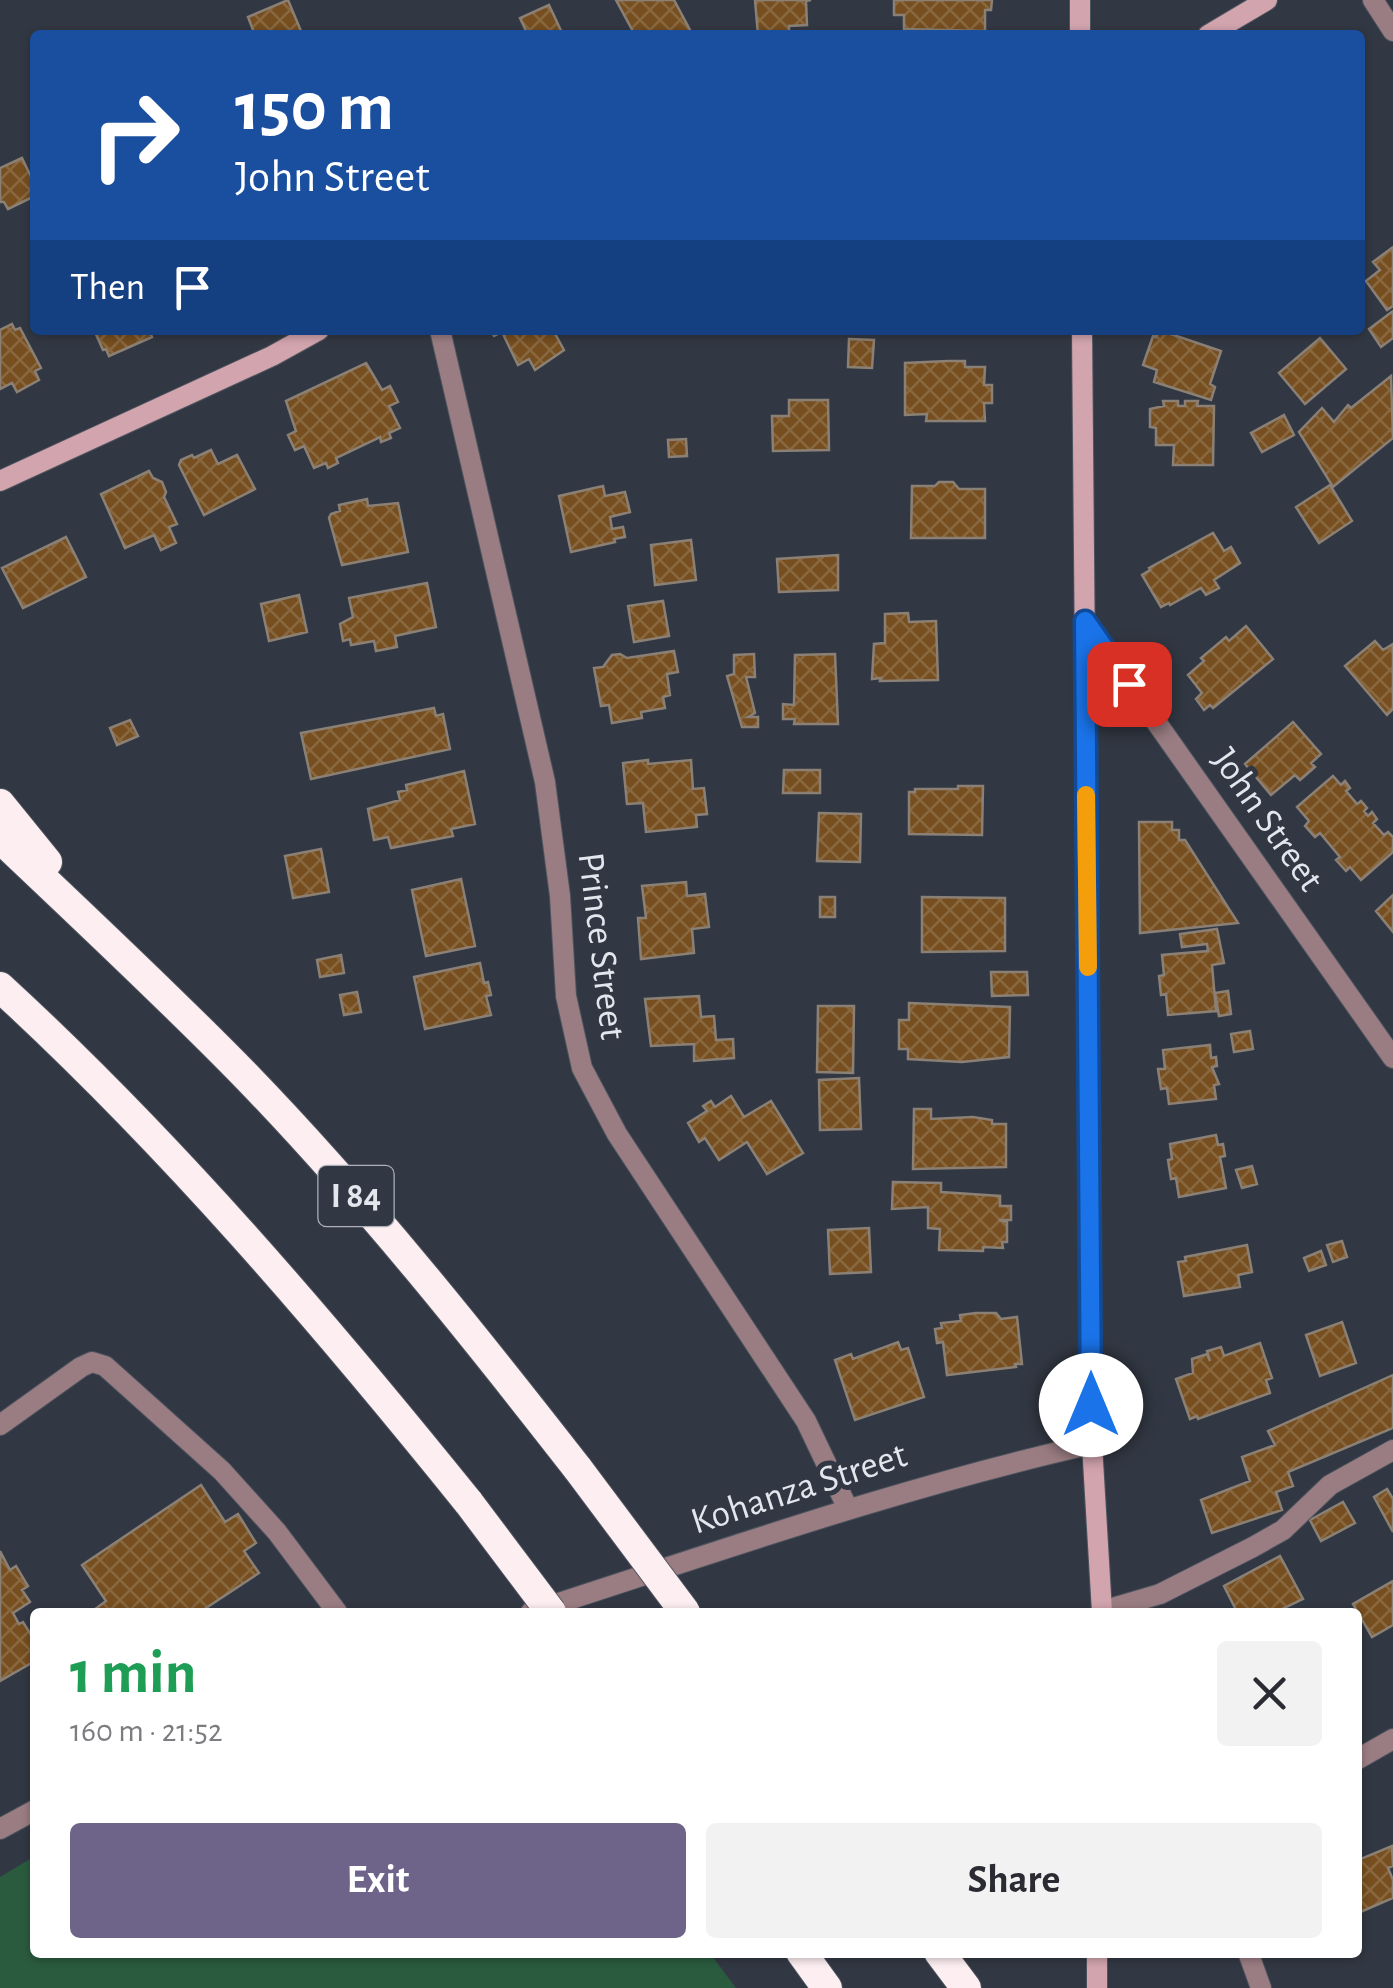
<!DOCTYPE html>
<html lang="en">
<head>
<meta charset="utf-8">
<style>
  :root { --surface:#fff; --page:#f2f2f3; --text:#2b2b33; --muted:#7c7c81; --accent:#6e6389 }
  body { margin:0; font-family:"Alegreya Sans",sans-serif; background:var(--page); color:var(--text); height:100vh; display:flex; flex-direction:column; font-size:38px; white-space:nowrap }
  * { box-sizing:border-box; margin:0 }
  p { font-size:32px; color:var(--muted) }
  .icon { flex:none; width:55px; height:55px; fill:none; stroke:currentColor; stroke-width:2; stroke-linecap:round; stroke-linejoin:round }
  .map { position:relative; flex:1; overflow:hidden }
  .drawer { position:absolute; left:30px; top:1608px; width:1332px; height:350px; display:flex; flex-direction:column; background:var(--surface); border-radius:10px; box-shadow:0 2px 8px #0004 }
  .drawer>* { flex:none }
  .top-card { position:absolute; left:30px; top:30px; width:1335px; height:305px; border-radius:10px; box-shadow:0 2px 8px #0004; background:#1a4fa0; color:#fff; overflow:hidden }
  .pin { position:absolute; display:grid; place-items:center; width:85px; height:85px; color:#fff; margin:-42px; border-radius:20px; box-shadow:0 5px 15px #0006 }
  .me { position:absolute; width:110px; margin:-55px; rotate:0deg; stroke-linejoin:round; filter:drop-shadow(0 0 8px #0008) }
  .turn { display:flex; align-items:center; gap:35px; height:210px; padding:0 40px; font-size:45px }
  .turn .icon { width:130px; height:130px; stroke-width:2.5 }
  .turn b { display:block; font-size:70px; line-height:85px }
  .then { display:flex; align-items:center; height:95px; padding:0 40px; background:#0003; gap:20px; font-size:38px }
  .round { display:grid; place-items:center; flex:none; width:105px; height:105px; border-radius:10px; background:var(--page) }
  .head { display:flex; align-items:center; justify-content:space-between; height:170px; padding:0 40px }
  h1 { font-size:60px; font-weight:700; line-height:75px; color:#1e9e55 }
  .action { display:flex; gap:20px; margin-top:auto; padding:20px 40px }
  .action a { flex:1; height:115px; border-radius:10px; background:var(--accent); color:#fff; font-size:40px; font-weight:700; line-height:115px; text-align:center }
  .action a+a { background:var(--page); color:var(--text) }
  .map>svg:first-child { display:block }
  .grass { fill:#2b5b3e }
  .building { fill:url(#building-cross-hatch); stroke:#8b8075; stroke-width:2.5 }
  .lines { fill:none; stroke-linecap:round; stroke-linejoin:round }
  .lane-casing { stroke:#4e545e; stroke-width:22 }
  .street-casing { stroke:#4e545e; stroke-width:22 }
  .secondary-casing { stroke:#4e545e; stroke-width:22 }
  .highway-casing { stroke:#4e545e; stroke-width:32 }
  .lane { stroke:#9a7d83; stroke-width:20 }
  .street { stroke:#9a7d83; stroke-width:20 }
  .secondary { stroke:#d2a4ae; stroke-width:20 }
  .highway { stroke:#fdeef1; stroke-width:30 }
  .highway-bridge-casing { stroke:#4e545e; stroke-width:32; stroke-linecap:butt }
  .highway-bridge { stroke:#fdeef1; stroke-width:30 }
  .route-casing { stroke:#114b97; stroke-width:25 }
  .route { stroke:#1a73e8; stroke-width:18 }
  .slow { stroke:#f59e0b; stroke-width:18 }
  .labels { text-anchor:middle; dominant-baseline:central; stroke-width:10; stroke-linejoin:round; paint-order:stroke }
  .shield { fill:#323843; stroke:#adb2ba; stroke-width:2.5 }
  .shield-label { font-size:35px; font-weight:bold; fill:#e2e6ed }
  .street-label { font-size:38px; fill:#e2e6ed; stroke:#323843 }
</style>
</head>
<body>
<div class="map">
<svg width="1393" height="1988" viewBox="0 0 1393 1988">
  <defs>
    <pattern id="building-cross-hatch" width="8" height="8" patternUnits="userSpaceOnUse" patternTransform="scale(2.5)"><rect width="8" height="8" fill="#764e1f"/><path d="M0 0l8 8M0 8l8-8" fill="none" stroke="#896840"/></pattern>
  </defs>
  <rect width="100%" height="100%" fill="#323843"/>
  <path class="grass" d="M35,1856V1952H709L736,1988H0V1877Z"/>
  <path class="building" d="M288,0L301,31L291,35H255L248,17Z
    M616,0H674L690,30L679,35H635Z
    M755,0H811L806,1L807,25L789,26V35H758Z
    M894,0H992L991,10H985V31L904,29V15H894Z
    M549,5L563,35H528L520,18Z
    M22,158L35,185V196L8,209L4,202H0V168Z
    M1393,247V306L1387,310L1366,281L1380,270L1373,262Z
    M1393,311V338L1381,347L1369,329Z
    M12,324L15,330L20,328L41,368L35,371L39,380L17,392L12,383L0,389V330Z
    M94,330H149L152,337L109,356L106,349L103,350Z
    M490,330H553L564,350L535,370L529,359L518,365L502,332L494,336Z
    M1159,330L1221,351L1210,384L1215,387L1211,400L1154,382L1157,370L1143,365L1153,336L1156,337Z
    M1320,338L1346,369L1305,404L1279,373Z
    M849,339L874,340L872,368L848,367Z
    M948,361H965V367H985L984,385H992V403H984L985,421H926L927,414L905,415V363Z
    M366,363L382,390L390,386L398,402L389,406L400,428L389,433L391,438L381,442L380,437L336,458L338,463L328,468L326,463L314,468L304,446L295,450L288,435L296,431L286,401Z
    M1391,376L1393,438L1333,487L1299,432L1322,408L1334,422L1348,405L1351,408Z
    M789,400H828L829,450L773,451L772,416H789Z
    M1163,401H1178V406H1185V401H1198L1197,406H1214L1213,465H1173L1174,445H1156V428L1150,427V409L1164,406Z
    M1284,415L1294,435L1262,452L1251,433Z
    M686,439L687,456L669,457L668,440Z
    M211,450L218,464L237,455L255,489L204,515L179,465L181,460L192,455L194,458Z
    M149,471L153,478L162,482L166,492L164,497L177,524L169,527L176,543L161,550L154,535L125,548L101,494Z
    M939,482H953L959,489H985V538H911L912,486H935Z
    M1330,485L1352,521L1319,543L1296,507Z
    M603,486L605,496L625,492L630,512L610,517L612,529L623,527L625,537L614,539L615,542L571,552L559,496Z
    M367,499L368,506L398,503L408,552L342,565L329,518L331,514L340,511L339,505Z
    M1213,533L1224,551L1231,547L1240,563L1214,580L1219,588L1206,595L1201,588L1170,605L1169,603L1161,607L1142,575L1150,570L1149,568Z
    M66,537L86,577L23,608L2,568Z
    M691,540L696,580L655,585L651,545Z
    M838,555V590L779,592L777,559Z
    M427,583L436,627L395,636L397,647L376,651L374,641L351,645L350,639L343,641L340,624L353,617L349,598Z
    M299,595L307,632L269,641L261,604Z
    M663,601L669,636L634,642L628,606Z
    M908,613L909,622L936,621L938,680L880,681L881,678L872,679L874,644L885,643V614Z
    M1246,626L1273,659L1213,708L1210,705L1204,710L1196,699L1202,693L1188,675L1204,661L1201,658L1226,637L1229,641Z
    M1375,641L1383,650L1393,644V709L1387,715L1345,666Z
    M674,651L678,672L667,674L670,695L663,697L665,708L641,712L642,718L612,723L609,705L601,706L594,668L603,667L612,655L620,654L627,658Z
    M754,654L755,677H746L755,713L748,717H758V727H742L727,676L734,674V655Z
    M835,654L838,724H794L795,719H783V704L794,705L795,655Z
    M434,708L436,716L443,714L450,749L311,779L301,733Z
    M130,720L138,736L117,745L110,728Z
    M1293,722L1321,754L1311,763L1315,767L1300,780L1295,775L1271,795L1245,764Z
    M648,760V764L691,760L693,789L704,788L707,814L696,815L697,827L646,832L643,803L627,804L623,763Z
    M784,770H820V793H783Z
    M464,771L475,824L451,829L453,836L391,848L388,837L374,840L368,809L400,800L398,792L407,790L406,785Z
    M1333,776L1341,785L1345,781L1350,788L1346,791L1357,804L1361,801L1367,808L1364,811L1368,816L1372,812L1377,819L1373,823L1384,835L1388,832L1393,837V852L1361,880L1350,867L1346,871L1336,860L1340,857L1320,833L1315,837L1305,826L1309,821L1297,807Z
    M958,786H983L982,835L909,834V792H915V789H958Z
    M819,813L861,814L860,862L817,861Z
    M1139,822H1172V830H1179V840H1185L1238,923L1140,933Z
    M321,849L329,892L293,898L285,856Z
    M461,879L475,946L426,956L412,890Z
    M686,882L687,896L705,894L709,927L692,929L694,953L641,959L638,918H646L642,886Z
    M1393,895V932L1376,911Z
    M820,897H835V917H820Z
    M922,897L1005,898V951L922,952Z
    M1217,929L1224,963L1212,965L1216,1011L1168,1015L1166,994L1161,995L1159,976L1164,975L1162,955L1208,951L1207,944L1182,947L1180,934Z
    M341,955L344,973L320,977L317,960Z
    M480,963L484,983L488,982L491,995L486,996L491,1015L425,1029L414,977Z
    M991,972H1027L1028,995L992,996Z
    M1228,991L1231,1014L1219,1016L1215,993Z
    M357,992L361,1012L344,1015L340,995Z
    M699,996L701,1017L714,1016L716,1040L733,1039L734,1058L694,1061V1044L651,1046L645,999Z
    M909,1003L1010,1007L1009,1057L962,1062L908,1059V1049H899V1020H909Z
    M818,1006H854L853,1073L817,1072Z
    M1250,1031L1253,1049L1234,1052L1231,1034Z
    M1210,1045L1211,1058L1216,1057L1217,1066L1212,1067L1219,1084L1214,1085L1216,1099L1169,1104L1167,1088L1161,1089L1158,1069H1165L1163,1050Z
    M859,1078L861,1129L820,1130L819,1080Z
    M731,1096L744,1117L771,1101L803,1153L767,1174L747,1142L719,1160L705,1138L699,1142L688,1123L707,1111L703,1106L711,1101L715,1107Z
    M914,1109H931V1119L973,1117L992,1120V1124H1006V1167L913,1169Z
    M1216,1135L1218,1145L1223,1144L1225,1156L1220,1157L1226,1188L1179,1197L1176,1178L1171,1179L1168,1160L1172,1159L1170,1144Z
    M1252,1166L1257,1184L1242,1188L1236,1170Z
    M893,1182L941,1183V1192L1000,1196V1206H1011V1220H999L1007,1222V1242H1002L1003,1248L983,1247V1251L939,1250L940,1229L928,1228V1207L892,1209Z
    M869,1228L871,1272L830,1274L828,1230Z
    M1342,1241L1347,1257L1333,1262L1327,1245Z
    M1247,1245L1252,1272L1238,1275L1240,1287L1184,1296L1178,1262L1186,1261L1185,1257Z
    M1321,1251L1326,1265L1309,1271L1304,1258Z
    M976,1313H996L1001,1319L1017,1317L1022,1364H1015L1016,1367L947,1375L943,1342L937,1343L935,1329L942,1328L941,1323L961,1321L960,1315Z
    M1342,1322L1356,1363L1320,1376L1306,1335Z
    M898,1342L901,1350L908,1348L924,1397L855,1420L835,1360L851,1354L853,1359Z
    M1260,1343L1272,1378L1266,1380L1270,1393L1198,1419L1197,1416L1190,1419L1176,1379L1193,1373L1192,1359L1207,1354L1210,1361L1207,1351L1221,1347L1224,1356Z
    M1393,1375V1428L1288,1472L1293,1486L1276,1492L1282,1510L1212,1533L1201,1500L1250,1481L1242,1457L1275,1445L1268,1431Z
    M201,1485L225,1522L238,1514L256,1543L244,1551L259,1573L200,1612H96L94,1610L106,1601L82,1565Z
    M1387,1489L1393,1499V1532L1374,1497Z
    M1343,1502L1355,1523L1321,1541L1310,1520Z
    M0,1551L10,1570L16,1566L28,1586L22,1590L30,1602L13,1613L19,1624L23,1622L35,1641L31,1644L35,1661L0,1681Z
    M1280,1556L1303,1599L1276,1612H1237L1224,1586Z
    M1393,1581V1625L1372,1637L1353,1604Z
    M1392,1846L1393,1866L1388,1868L1393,1880V1898L1358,1913V1860Z"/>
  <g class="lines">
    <g class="lane-casing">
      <path id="lane" d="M0,1425L81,1367L92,1362L105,1366L222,1471L277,1532L337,1612
        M1102,1611L1160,1594L1253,1547L1283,1530L1330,1485L1393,1450"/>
    </g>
    <g class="street-casing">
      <path id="street" d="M1373,0L1393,31
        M440,330L545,782L560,896L566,996L582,1068L617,1134L806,1421L848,1509
        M1085,621L1393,1058
        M531,1612C717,1552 901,1487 1092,1444
        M1358,1759L1393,1739
        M0,1829L35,1810
        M1248,1952L1261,1988"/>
    </g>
    <g class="secondary-casing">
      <path id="secondary" d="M1080,35V0
        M1208,35L1267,0
        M1082,330L1092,1444L1102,1612
        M0,481L272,356L319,330
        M1097,1952V1988"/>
    </g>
    <g class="highway-casing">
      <path id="highway" d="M0,804L47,862
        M0,838C82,916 166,994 245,1075C365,1199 472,1333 578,1469
        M0,987C171,1144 323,1322 469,1503
        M801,1952L827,1988
        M939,1952L966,1988"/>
    </g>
    <use href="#lane" class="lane"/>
    <use href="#street" class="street"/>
    <use href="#secondary" class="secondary"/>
    <use href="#highway" class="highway"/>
    <g class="highway-bridge-casing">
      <path id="highway-bridge" d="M578,1469L685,1612
        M469,1503L551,1612"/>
    </g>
    <use href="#highway-bridge" class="highway-bridge"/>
  </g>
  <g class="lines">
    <g class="route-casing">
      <path id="route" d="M1091,1405L1085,621L1129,684"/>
    </g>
    <use href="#route" class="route"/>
    <path class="slow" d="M1086,795L1088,967"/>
  </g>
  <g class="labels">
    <rect class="shield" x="318.5" y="1166" width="75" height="60" rx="8"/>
    <g class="shield-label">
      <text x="356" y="1196">I 84</text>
    </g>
    <g class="street-label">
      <text transform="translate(1267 820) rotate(55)">John Street</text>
      <text transform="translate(601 946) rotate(83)">Prince Street</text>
      <text transform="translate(799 1489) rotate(-18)">Kohanza Street</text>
    </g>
  </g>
</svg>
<div class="pin" style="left:1129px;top:684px;background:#d93025"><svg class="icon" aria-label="arrive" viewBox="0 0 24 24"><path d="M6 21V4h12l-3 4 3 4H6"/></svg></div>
<svg class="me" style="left:1091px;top:1405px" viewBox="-20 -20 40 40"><circle r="19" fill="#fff"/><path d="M0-13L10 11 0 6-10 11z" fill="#1a73e8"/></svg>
<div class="top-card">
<div class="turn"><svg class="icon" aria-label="right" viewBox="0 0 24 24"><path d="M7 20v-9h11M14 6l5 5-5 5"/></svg><div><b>150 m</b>John Street</div></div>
<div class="then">Then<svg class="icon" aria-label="arrive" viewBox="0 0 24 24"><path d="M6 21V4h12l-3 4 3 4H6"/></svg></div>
</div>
<section class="drawer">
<div class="head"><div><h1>1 min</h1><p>160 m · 21:52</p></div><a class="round"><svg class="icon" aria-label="close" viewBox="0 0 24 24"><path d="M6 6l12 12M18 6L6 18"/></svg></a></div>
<div class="action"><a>Exit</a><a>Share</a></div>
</section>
</div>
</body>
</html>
